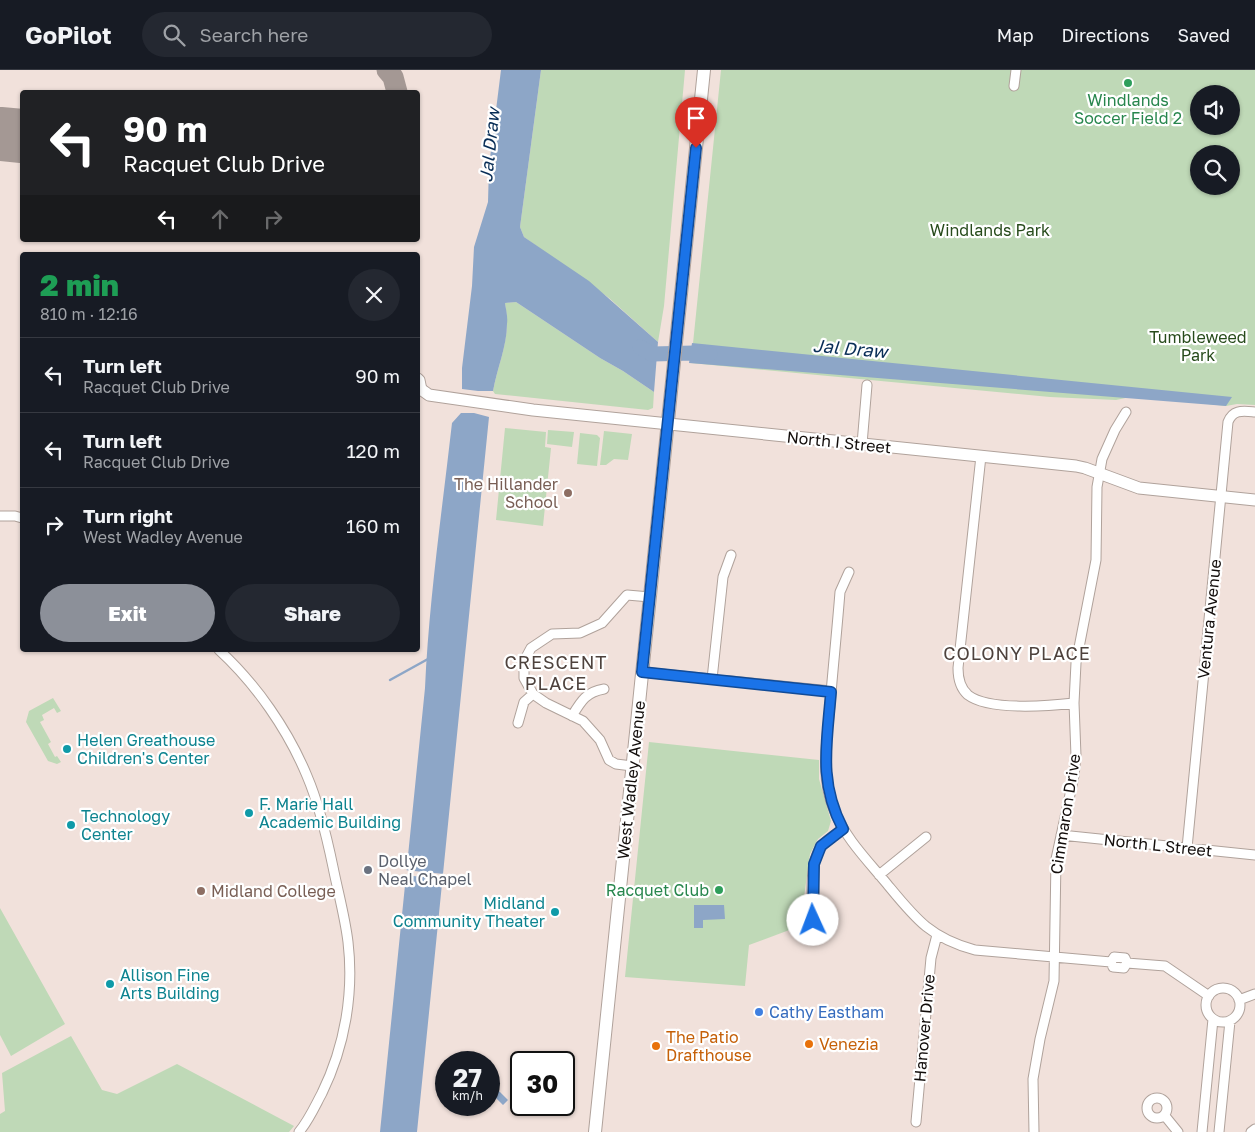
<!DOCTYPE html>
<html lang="en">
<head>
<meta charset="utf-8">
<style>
  :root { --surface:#171b24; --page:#242831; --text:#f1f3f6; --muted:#9ea1a6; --line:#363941; --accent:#8c9099 }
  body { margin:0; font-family:"Golos Text",sans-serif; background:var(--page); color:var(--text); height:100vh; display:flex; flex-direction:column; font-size:19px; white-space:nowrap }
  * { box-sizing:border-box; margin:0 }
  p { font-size:16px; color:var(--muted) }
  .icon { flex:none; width:28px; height:28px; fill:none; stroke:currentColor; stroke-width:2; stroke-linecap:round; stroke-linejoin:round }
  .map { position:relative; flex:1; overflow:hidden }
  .side { position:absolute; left:20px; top:182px; width:400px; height:400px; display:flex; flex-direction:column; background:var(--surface); border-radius:5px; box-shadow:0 1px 4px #0004 }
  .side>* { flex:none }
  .guide { position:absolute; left:20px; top:20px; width:400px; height:152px; border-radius:5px; box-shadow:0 1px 4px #0004; background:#202124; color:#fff; overflow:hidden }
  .tools { position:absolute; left:1190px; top:15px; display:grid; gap:10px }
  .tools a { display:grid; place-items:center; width:50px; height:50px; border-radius:50%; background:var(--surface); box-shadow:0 1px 4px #0004; font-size:25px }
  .speed { position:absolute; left:435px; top:981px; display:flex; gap:10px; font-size:25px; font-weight:700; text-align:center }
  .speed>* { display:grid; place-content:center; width:65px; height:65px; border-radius:50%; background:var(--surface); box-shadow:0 1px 4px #0004; line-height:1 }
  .speed small { font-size:12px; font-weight:400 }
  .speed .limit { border:2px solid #111; border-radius:8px; background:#fff; color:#111 }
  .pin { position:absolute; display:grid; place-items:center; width:42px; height:42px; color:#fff; margin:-51px -21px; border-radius:50% 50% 50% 0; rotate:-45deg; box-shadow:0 0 5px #0007 }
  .pin .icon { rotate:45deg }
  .me { position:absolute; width:55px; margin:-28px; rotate:358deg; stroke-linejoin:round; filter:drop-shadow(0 0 4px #0008) }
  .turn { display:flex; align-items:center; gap:18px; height:105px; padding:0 20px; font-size:22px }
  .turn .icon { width:65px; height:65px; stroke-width:2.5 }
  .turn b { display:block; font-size:35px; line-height:42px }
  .lanes { display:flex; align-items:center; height:48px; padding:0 20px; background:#0003; justify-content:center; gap:25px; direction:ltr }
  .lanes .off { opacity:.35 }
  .round { display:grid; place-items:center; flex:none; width:52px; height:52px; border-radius:26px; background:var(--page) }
  .overview { display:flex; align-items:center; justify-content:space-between; height:85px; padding:0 20px }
  h1 { font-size:30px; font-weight:800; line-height:38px; color:#1e9e55 }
  .action { display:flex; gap:10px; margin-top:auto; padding:10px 20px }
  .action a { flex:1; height:58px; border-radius:30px; background:var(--accent); color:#fff; font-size:20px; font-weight:800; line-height:58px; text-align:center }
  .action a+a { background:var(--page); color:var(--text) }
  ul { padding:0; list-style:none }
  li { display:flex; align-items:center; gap:15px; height:75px; padding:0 20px; border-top:1px solid var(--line) }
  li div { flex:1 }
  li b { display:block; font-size:19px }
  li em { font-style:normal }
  header { display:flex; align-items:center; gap:30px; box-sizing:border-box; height:70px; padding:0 25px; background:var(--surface); border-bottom:1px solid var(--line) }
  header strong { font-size:24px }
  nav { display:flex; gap:28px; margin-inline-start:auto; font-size:18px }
  .search { width:350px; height:45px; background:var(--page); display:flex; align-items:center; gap:12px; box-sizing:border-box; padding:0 18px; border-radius:28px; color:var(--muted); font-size:19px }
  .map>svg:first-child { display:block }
  .green { fill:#bfd9b7; fill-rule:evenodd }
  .water { fill:#8da6c7 }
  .pier { fill:#f1e1db }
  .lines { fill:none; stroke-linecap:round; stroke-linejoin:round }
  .stream { stroke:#8da6c7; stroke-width:2.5 }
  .river { stroke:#8da6c7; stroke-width:15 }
  .taxiway { stroke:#a49894; stroke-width:21 }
  .runway { stroke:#a49894; stroke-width:54 }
  .minor-casing { stroke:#b0a29b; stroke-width:11 }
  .tertiary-casing { stroke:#b0a29b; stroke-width:13 }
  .secondary-casing { stroke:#b0a29b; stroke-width:14 }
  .minor { stroke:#fff; stroke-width:9 }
  .tertiary { stroke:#fff; stroke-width:11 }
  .secondary { stroke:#fff; stroke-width:12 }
  .route-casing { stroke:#114b97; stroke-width:12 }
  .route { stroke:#1a73e8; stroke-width:9 }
  .leisure-dot { fill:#2e9e5b; stroke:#fff; stroke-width:2 }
  .education-dot { fill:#8d6e63; stroke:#fff; stroke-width:2 }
  .culture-dot { fill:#0f9aa8; stroke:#fff; stroke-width:2 }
  .worship-dot { fill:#6b7280; stroke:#fff; stroke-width:2 }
  .shop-dot { fill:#3f7fe0; stroke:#fff; stroke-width:2 }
  .food-dot { fill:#e8710a; stroke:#fff; stroke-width:2 }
  .labels { text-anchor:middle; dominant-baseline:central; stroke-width:4.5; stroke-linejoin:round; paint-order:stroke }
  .leisure-label { font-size:16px; fill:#27864d; stroke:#fff }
  .park-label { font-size:16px; fill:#274b1b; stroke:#fff }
  .street-label { font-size:16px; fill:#120d0b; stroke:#fff }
  .education-label { font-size:16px; fill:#785e54; stroke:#fff; text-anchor:end }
  .culture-label { font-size:16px; fill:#0d838f; stroke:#fff; text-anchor:start }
  .worship-label { font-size:16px; fill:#5b616d; stroke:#fff; text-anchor:start }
  .shop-label { font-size:16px; fill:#366cbe; stroke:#fff; text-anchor:start }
  .food-label { font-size:16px; fill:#c56008; stroke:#fff; text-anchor:start }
  .water-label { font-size:18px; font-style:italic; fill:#082d56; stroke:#fff }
  .neighbourhood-label { font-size:18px; letter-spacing:1px; fill:#4e423d; stroke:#fff }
</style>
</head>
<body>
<header>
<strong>GoPilot</strong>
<div class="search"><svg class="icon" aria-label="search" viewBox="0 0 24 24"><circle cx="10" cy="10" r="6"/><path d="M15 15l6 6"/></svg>Search here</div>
<nav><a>Map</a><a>Directions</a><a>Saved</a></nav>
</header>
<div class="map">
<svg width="1255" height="1062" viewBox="0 0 1255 1062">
  <rect width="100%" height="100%" fill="#f1e1db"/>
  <path class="green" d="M541,0H685L664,236L658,272L609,228L524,167L520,157Z
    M721,0H1255V335L1237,334L1226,336L1135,326L1116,330L1050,327L691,293ZM1199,24H1231V56H1199ZM1199,84H1231V116H1199Z
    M516,232L600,288L623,301L654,322L653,338L648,340L495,324L493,321C497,298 507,276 507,253C507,247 506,240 505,233Z
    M505,358L546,362L545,377L551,378L543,456L496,450Z
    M548,360L574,362L572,377L547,374Z
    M604,361L632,364L628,390L614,389L606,395H600Z
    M580,363L597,365L600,368L597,396L577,394Z
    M53,628L61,641L57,643L54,638L42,645L44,650L40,652L51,672L48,674L55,687L57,686L61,692L57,694L48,691L26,652L29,641Z
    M649,672L819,690V709L831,751L828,761L818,769L810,784L800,856L749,875L745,916L625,907Z
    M0,838L65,954L11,986L0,965Z
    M71,966L102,1020L117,1024L177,994L294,1056L289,1062H0V1044L5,1041L2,1003Z"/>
  <path class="water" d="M501,0H541L520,157L524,167L589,211L658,272L654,322L623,301L600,288L516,232L505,233C506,240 508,247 507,254C507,276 497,298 493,321H478L462,319V298L472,216L474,177L488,132L489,96Z
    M692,273L1232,327L1226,336L689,293Z
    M461,343H474L489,347L417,1062H380L425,618C429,530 442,441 452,353Z
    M694,835H724L725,849L703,850V858H694Z
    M498,1020L508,1030L503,1035L493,1025Z"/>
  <path class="pier" d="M404,800L444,804V809L403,805Z"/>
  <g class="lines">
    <path class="stream" d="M390,610L428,589"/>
    <path class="river" d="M640,277L652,284L694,283L710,284"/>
    <path class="taxiway" d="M387,0L393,7L397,22"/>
    <path class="runway" d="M0,64L22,66"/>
    <g class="minor-casing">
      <path id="minor" d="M1014,16L1016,0
        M418,308L420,310L422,320L418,321
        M862,374L867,315
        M981,386L958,598C958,608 960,618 968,625C989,641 1049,636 1074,633
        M0,446H15L22,448
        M849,502L840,522C837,560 833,598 830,635C827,670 820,707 834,740C845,768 868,791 887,814C915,848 930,868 975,880L1111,892L1114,887L1125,888L1127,893L1165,896L1209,926
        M219,580C256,614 288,660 307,706C319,734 327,768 333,797C338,822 345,847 348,872C354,923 345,976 322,1023C315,1036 309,1050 299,1062
        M642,602L831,621
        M712,609L723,507L731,485
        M572,646C581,631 586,622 604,619
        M518,653L524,632L533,624
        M632,696L616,694L609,690L600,670L583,651L546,633L533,624L524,608V591L531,578L552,564L580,563L602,553L627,525L650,527
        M1061,765L1255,785
        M1187,778L1228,352C1233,339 1243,341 1255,342
        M879,805L926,767
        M814,860C813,838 807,793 822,776C827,769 836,764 843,759
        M1111,892L1113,897L1124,898L1127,893
        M1206 935a17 17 0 1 1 34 0a17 17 0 1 1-34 0Z
        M1239,930L1255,924
        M1147 1038a10 10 0 1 1 20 0a10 10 0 1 1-20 0Z
        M1165,1046L1178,1062
        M916,1052L931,888L937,865
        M1034,1062L1033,1009L1040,969L1054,911L1056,789L1074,706L1076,686L1074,633L1076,593L1096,490L1097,417L1102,389L1115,360L1126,342
        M1202,1062L1213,949
        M1219,1062L1230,951
        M1251,1062L1255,1059"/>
    </g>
    <g class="tertiary-casing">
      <path id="tertiary" d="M422,320L429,325L533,340L1076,396L1085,398L1139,418L1255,430"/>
    </g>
    <g class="secondary-casing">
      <path id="secondary" d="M595,1062L704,0"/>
    </g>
    <use href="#minor" class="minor"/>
    <use href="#tertiary" class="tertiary"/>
    <use href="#secondary" class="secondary"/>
  </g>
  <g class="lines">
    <g class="route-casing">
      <path id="route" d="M696,78L642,602L831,622C827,673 818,711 843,759L821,776L814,794L813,850"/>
    </g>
    <use href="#route" class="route"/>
  </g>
  <g class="leisure-dot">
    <circle cx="1128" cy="13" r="5"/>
    <circle cx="719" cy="820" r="5"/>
  </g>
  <g class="education-dot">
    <circle cx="568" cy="423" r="5"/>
    <circle cx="201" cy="821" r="5"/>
  </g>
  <g class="culture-dot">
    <circle cx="67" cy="679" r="5"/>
    <circle cx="249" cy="743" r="5"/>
    <circle cx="71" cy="755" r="5"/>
    <circle cx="555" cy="842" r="5"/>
    <circle cx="110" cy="914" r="5"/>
  </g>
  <circle class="worship-dot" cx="368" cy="800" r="5"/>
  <circle class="shop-dot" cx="759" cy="942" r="5"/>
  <g class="food-dot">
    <circle cx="809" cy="974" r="5"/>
    <circle cx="656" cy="976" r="5"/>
  </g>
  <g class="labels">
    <g class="leisure-label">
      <text x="1128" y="30">Windlands<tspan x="1128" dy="18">Soccer Field 2</tspan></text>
      <text x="709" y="820" text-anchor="end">Racquet Club</text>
    </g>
    <g class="park-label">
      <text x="990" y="160">Windlands Park</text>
      <text x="1198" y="267">Tumbleweed<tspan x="1198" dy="18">Park</tspan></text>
    </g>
    <g class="street-label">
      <text transform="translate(839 372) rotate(6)">North I Street</text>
      <text transform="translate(1209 549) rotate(-84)">Ventura Avenue</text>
      <text transform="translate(631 710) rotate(-84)">West Wadley Avenue</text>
      <text transform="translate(1065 744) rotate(-81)">Cimmaron Drive</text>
      <text transform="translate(1158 775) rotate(6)">North L Street</text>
      <text transform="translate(924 958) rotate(-85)">Hanover Drive</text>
    </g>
    <g class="education-label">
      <text x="558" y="414">The Hillander<tspan x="558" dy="18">School</tspan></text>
      <text x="211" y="821" text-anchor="start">Midland College</text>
    </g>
    <g class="culture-label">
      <text x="77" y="670">Helen Greathouse<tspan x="77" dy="18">Children's Center</tspan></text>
      <text x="259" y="734">F. Marie Hall<tspan x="259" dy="18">Academic Building</tspan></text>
      <text x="81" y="746">Technology<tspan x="81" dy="18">Center</tspan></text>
      <text x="545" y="833" text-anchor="end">Midland<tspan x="545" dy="18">Community Theater</tspan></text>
      <text x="120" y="905">Allison Fine<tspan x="120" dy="18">Arts Building</tspan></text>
    </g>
    <g class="worship-label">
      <text x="378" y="791">Dollye<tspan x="378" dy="18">Neal Chapel</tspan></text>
    </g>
    <g class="shop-label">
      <text x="769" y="942">Cathy Eastham</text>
    </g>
    <g class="food-label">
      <text x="666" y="967">The Patio<tspan x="666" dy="18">Drafthouse</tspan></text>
      <text x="819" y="974">Venezia</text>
    </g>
    <g class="water-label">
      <text transform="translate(489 75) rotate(-84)">Jal Draw</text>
      <text transform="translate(850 278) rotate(5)">Jal Draw</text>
    </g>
    <g class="neighbourhood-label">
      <text x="1017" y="583">COLONY PLACE</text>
      <text x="556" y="592">CRESCENT<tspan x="556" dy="21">PLACE</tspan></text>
    </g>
  </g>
</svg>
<div class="tools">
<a><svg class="icon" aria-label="sound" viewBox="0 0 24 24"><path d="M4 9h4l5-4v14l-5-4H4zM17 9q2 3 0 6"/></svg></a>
<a><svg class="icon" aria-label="search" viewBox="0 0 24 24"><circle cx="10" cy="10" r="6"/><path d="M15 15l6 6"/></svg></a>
</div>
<div class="speed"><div>27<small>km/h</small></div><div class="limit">30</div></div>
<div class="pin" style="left:696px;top:78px;background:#d93025"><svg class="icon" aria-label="arrive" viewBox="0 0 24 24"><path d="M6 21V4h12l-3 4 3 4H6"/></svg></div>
<svg class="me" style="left:813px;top:850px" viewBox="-20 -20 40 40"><circle r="19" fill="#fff"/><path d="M0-13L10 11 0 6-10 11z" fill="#1a73e8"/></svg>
<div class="guide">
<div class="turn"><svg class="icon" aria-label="left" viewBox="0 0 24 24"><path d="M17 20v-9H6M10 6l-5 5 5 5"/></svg><div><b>90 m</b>Racquet Club Drive</div></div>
<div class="lanes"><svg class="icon" aria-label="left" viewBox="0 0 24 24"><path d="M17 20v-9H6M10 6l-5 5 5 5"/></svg><svg class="icon off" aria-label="ahead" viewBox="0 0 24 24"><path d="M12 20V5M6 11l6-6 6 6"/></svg><svg class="icon off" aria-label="right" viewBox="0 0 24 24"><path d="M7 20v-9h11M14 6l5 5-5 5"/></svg></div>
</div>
<section class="side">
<div class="overview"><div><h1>2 min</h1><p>810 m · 12:16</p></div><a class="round"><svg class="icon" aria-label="close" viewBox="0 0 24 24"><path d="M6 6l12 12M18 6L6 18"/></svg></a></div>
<ul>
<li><svg class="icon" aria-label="left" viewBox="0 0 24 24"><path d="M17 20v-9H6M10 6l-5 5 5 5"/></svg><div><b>Turn left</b><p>Racquet Club Drive</p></div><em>90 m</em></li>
<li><svg class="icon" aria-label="left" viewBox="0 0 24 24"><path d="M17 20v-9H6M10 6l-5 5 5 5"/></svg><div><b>Turn left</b><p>Racquet Club Drive</p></div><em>120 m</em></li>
<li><svg class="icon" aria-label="right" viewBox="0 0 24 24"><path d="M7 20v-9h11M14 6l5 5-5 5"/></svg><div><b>Turn right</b><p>West Wadley Avenue</p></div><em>160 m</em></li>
</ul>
<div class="action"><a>Exit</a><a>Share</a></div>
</section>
</div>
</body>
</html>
